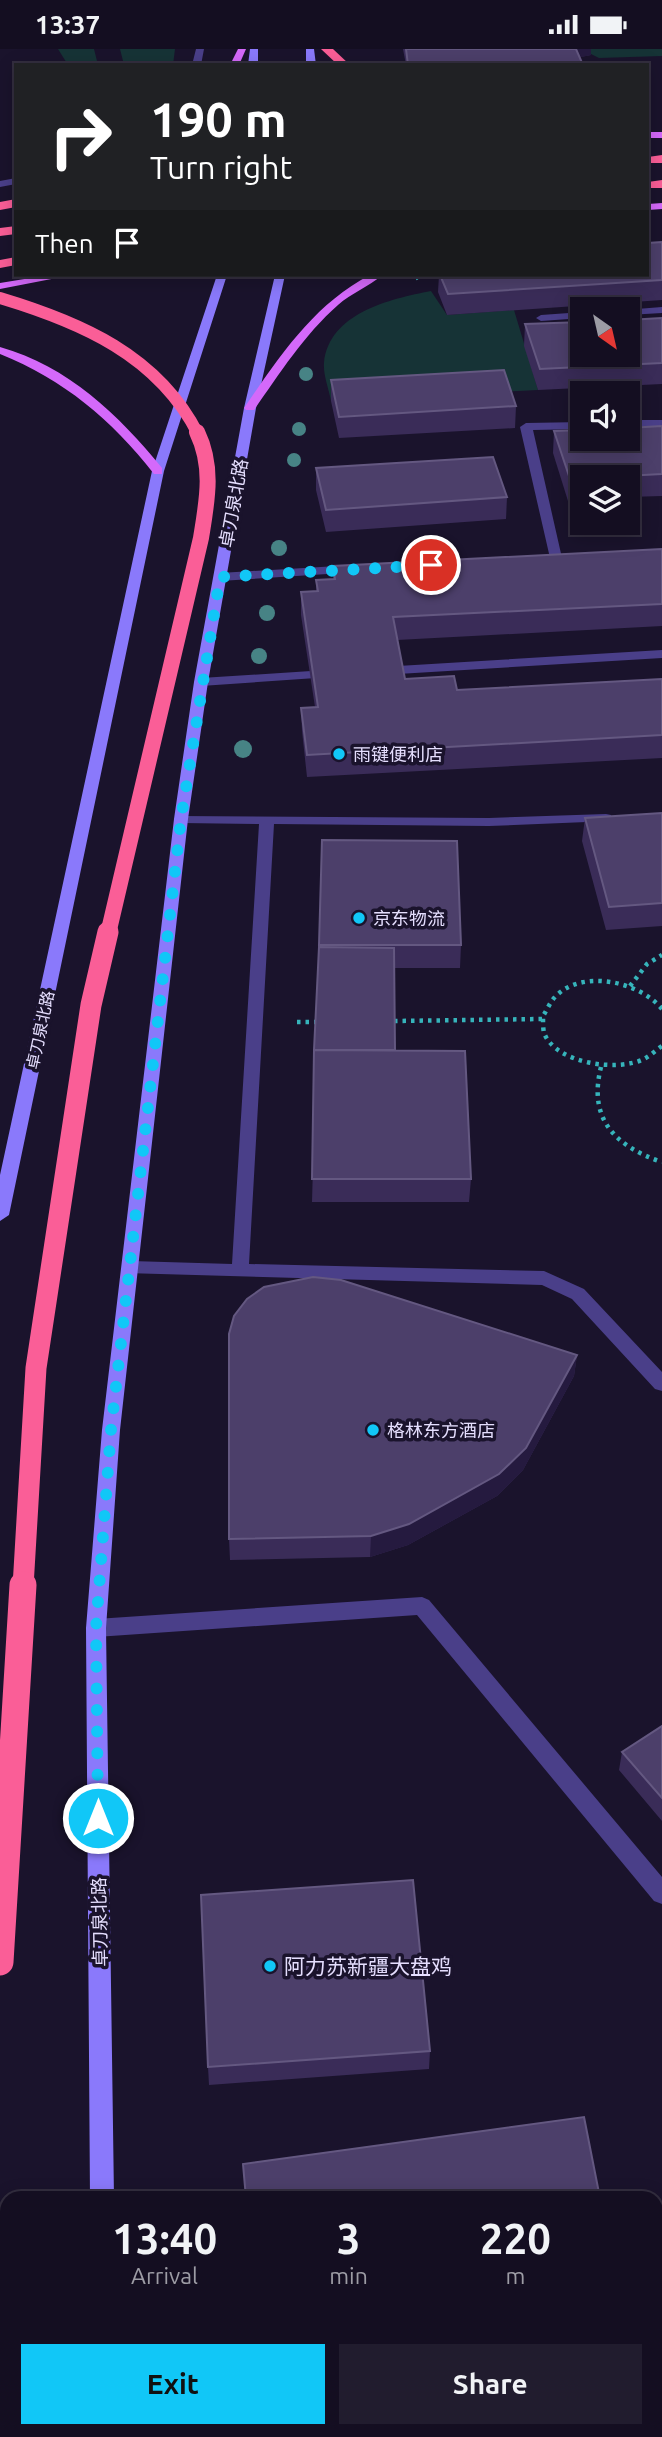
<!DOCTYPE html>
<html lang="en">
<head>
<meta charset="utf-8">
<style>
  :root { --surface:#140e21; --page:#211c2e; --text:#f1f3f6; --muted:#9d9ca5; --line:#332e3f; --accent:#11c7f7 }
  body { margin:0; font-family:Ubuntu,"Noto Sans SC",sans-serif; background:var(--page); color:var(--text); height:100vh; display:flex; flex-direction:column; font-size:26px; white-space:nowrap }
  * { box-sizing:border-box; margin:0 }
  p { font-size:23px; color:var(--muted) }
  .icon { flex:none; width:38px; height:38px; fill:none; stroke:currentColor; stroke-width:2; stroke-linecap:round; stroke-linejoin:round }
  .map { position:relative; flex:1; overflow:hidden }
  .side { position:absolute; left:0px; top:2142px; width:663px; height:247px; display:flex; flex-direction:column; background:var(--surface); border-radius:21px 21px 0 0; box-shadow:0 4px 18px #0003,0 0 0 2px var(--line) }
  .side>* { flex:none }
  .hud { position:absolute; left:14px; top:14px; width:635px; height:214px; border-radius:0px; box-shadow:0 4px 18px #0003,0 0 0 2px var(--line); background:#202124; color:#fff; overflow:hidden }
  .needle { width:46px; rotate:146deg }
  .controls { position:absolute; left:570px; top:248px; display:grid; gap:14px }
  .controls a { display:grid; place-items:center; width:70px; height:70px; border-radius:0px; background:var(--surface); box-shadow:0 4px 18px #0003,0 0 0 2px var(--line); font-size:35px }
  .pin { position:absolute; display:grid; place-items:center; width:60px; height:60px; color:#fff; margin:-30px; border:4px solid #fff; border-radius:50%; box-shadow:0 2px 7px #0007 }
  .me { position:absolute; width:77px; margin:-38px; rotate:0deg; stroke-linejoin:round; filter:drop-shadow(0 0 5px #0008) }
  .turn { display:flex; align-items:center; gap:24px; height:147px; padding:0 21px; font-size:32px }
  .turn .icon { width:91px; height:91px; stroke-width:2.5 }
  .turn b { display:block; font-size:49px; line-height:60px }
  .then { display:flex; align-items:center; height:66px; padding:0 21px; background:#0003; gap:14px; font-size:26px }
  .eta { display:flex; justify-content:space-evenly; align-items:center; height:119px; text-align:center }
  .eta b { font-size:42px; font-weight:700; line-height:49px }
  .action { display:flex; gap:14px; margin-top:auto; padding:14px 21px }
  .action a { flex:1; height:80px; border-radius:0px; background:var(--accent); color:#111; font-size:28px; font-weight:700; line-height:80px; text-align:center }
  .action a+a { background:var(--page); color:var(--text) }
  .status { display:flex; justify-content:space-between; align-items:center; height:49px; padding:0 35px; background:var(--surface); direction:ltr }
  .status svg { height:19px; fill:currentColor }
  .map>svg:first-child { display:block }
  .green { fill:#163336 }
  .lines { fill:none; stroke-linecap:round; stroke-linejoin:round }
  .path-far1 { stroke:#36b4bb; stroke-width:2.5; stroke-dasharray:2 3.5; stroke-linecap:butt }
  .path { stroke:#36b4bb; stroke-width:4.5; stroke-dasharray:3.5 5; stroke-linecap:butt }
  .lane { fill:#4a3f89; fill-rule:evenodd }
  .secondary { fill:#8a79fb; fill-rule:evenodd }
  .primary { fill:#d469fa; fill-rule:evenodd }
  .highway { fill:#fa5e97; fill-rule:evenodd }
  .highway-bridge-far3 { stroke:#fa5e97; stroke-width:12 }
  .highway-bridge-far2 { stroke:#fa5e97; stroke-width:16 }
  .highway-bridge-far1 { stroke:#fa5e97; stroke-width:21 }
  .highway-bridge { stroke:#fa5e97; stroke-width:27 }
  .tree { fill:#478385 }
  .wall { fill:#3a2c58 }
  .shaded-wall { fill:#251a3f }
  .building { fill:#4c3f6a; stroke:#645881; stroke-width:2 }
  .route { stroke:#11c7f7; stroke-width:12; stroke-dasharray:0 21.6 }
  .poi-dot { fill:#11c7f7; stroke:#1a132c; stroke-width:2.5 }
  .labels { text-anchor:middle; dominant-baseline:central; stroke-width:7; stroke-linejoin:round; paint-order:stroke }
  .far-street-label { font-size:16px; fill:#e5defe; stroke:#1a132c }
  .street-label { font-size:18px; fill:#e5defe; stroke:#1a132c }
  .poi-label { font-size:18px; fill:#e5defe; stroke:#1a132c; text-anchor:start }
  .near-poi-label { font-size:21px; fill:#e5defe; stroke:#1a132c; text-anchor:start }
</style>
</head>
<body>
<div class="status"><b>13:37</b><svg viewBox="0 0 49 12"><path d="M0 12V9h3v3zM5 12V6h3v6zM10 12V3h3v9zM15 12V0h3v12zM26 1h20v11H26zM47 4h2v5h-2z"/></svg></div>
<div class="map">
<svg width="662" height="2388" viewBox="0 0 662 2388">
  <rect width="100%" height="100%" fill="#1a132c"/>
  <path class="green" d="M58,0H94L98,16H68Z
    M120,0H175L173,16H124Z
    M581,0H662V7L599,9Z
    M431,242L447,266L514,261L538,341L331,352C329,340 323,326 324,314C329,264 390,250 431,242Z"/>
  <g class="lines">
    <path class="path-far1" d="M416,230L428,226"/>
    <path class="path" d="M630,937L647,915L662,906
      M662,960C640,933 582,919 555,948C550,953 547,961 543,967C543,972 543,980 544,984C556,1015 618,1023 644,1010C650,1007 656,1001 662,997
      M394,972L542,970
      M297,973H317
      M601,1018C588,1069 614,1097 662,1113"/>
    <path class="lane" d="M196,0H204L201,16H192Z
      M16,129V135L0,138V132Z
      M662,258V264L628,266V261H624Z
      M583,263V269L541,272L536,269L541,266Z
      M628,371H662V377L628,378Z
      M583,373V380L533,381L562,509L556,513L550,509L520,378L526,374Z
      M354,516L360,520L358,523L220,532L214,528L220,524Z
      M662,601V609L398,625L391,621L398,617Z
      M311,622L316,623V629L201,637L194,633L201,629Z
      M606,765L611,766V772L489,777L274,775L249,1215L544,1222L584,1240L662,1323V1342L655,1340L572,1250L542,1236L125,1224L122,1219L125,1214L131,1212L232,1215L259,775L181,774L174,770L176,767L489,769Z
      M422,1548L429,1551L662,1828V1855L654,1852L417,1566L96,1588L89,1585L86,1579L89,1573L96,1570Z
      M159,2382H227L224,2388H156Z
      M261,2382H287L288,2388H262Z"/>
    <path class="secondary" d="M250,0H258V16H248Z
      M306,0H314L316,16H306Z
      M217,226H227L164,422L9,1166L0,1172V1126L152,422Z
      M275,226H285L256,359L208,633L188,770L120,1381L106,1579L114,2149H90L86,1579L102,1381L174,770L194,633L244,359Z
      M91,2382H117V2388H91Z"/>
    <path class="primary" d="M238,0H246L239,16H230Z
      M648,83H662V89H648Z
      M662,154V160L648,161V155Z
      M49,226H72L0,240V234Z
      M370,226H382C369,238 351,244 338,256C304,286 280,324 254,361H246L244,359C280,307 313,256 370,226Z
      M0,298C68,317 119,366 162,419V425H154C111,370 64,331 0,305Z"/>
    <path class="highway" d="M321,0H333L350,16H338Z
      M662,106V114H648V108Z
      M662,131V139H648V133Z
      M16,150V158L0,161V153Z
      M16,177V185L0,187V179Z
      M16,208V216L0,219V211Z"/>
    <path class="highway-bridge-far3" d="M0,249C80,273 158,306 198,385"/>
    <path class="highway-bridge-far2" d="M108,885L201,489C207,452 214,418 197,383"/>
    <path class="highway-bridge-far1" d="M23,1538L36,1319L91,956L108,883"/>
    <path class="highway-bridge" d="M0,1913L23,1536"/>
  </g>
  <g class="tree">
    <circle cx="306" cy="325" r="7"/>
    <circle cx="299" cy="380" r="7"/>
    <circle cx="294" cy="411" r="7"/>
    <circle cx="279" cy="499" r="8"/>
    <circle cx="267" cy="564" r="8"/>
    <circle cx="259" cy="607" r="8"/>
    <circle cx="243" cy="700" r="9"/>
  </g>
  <path class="wall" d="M403,0H591V6L580,8L583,16H406Z
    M662,193V251L447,266L438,243L439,226H648Z
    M662,269V335L538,341L524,297L525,275Z
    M331,331L516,357L515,379L339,389L331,352Z
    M662,377V447L628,448V429H583V451L568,452L553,404L554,382Z
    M316,419L507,448L506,470L326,483L316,441Z
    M662,500V577L397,591L405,630L457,641L662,630V709L307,728L302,682L301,659L315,658L301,566V543L316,542V531L333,530V517Z
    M662,764V877L606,881L582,792L585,769Z
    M322,791L461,896L460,919H394L395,1001L471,1130L469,1153H312Z
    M577,1306L574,1327L523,1421L497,1447L408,1496L370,1508L230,1511L229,1490Z
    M662,1677V1772L619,1721L622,1703Z
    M430,2002L429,2020L209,2036L208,2018Z"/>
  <path class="shaded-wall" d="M573,0H591V6L572,10Z
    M577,1306L574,1327L523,1421L497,1447L408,1496L370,1508L371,1487Z"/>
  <path class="building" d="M406,0H576L583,16H408Z
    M662,193V231L448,245L440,226H648V194Z
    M662,269V314L540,320L525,275L583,273V306H628V271Z
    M504,321L516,357L339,368L331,331Z
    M662,377V425L570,430L554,382L583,381V390H628V379Z
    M493,408L507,448L326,461L316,419Z
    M662,500V555L393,568L405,630L454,627L457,641L662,630V686L307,706L301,659L318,658L301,543L318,542L316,531L335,530L333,517Z
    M662,764V854L609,858L585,769Z
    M322,791L457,792L461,896H319Z
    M319,898L394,899L395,1001H314Z
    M314,1001L465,1002L471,1130H312Z
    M313,1228L341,1231L577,1306L526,1399L499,1425L409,1475L371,1487L229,1490V1285L234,1267L247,1250L264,1238Z
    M662,1677V1749L622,1703Z
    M413,1831L430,2002L208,2018L201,1846Z
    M584,2068L600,2149H246L243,2115Z
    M614,2382H650L652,2388H599Z"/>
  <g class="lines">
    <path class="route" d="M98,1769L96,1579L111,1381L181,770L220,528L431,516"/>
  </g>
  <g class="poi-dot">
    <circle cx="339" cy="705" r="7"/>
    <circle cx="359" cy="869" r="7"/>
    <circle cx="373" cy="1381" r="7"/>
    <circle cx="270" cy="1917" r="7"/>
  </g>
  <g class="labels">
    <g class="far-street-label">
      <text transform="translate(40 981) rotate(-78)">卓刀泉北路</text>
    </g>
    <g class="street-label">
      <text transform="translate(233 454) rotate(-80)">卓刀泉北路</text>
      <text transform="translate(99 1873) rotate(-91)">卓刀泉北路</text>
    </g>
    <g class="poi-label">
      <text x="353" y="705">雨键便利店</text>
      <text x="373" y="869">京东物流</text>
      <text x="387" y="1381">格林东方酒店</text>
    </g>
    <g class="near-poi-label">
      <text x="284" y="1917">阿力苏新疆大盘鸡</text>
    </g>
  </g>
</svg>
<div class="controls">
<a><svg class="needle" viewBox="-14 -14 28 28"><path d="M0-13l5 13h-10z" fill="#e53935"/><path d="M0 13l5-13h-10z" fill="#9d9ca5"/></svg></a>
<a><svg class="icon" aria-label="sound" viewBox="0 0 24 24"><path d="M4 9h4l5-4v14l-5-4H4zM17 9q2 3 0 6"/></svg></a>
<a><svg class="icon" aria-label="layers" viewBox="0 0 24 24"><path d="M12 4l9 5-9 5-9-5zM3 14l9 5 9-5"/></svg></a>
</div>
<div class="pin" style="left:431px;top:516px;background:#d93025"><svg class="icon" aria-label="arrive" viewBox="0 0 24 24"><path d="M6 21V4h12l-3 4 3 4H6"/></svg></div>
<svg class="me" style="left:98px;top:1769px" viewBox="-20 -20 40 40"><circle r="17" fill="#11c7f7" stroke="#fff" stroke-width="3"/><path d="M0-11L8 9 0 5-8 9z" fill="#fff"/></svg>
<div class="hud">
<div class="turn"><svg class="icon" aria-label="right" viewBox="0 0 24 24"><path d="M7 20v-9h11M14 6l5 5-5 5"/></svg><div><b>190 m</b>Turn right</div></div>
<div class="then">Then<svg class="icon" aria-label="arrive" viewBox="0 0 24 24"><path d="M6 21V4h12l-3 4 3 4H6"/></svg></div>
</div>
<section class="side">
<div class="eta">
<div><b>13:40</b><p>Arrival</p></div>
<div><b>3</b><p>min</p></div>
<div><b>220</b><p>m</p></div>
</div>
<div class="action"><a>Exit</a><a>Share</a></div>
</section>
</div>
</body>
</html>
